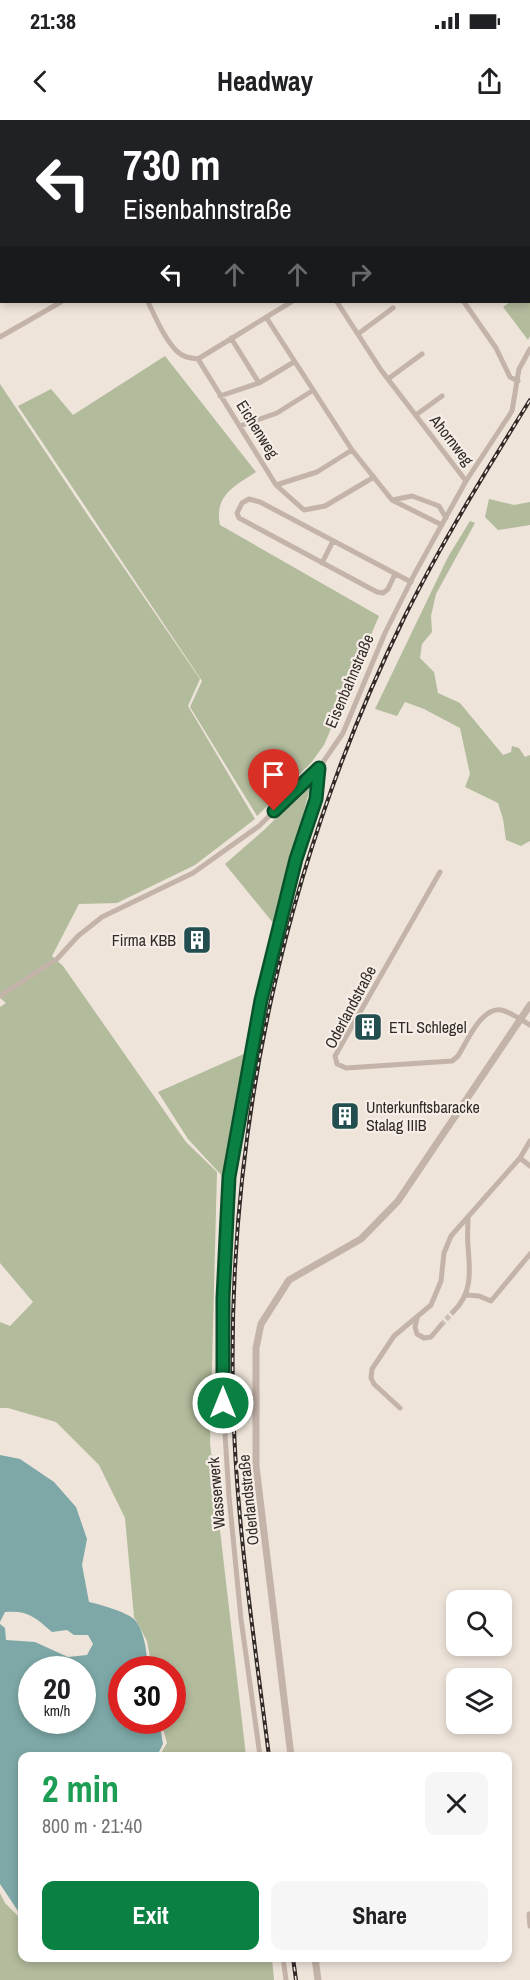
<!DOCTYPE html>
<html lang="en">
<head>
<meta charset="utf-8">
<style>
  :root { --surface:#fff; --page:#f6f6f6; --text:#202124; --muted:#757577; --accent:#0b8043 }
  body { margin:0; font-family:"Archivo Narrow",sans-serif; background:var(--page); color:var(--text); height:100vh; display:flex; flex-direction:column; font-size:22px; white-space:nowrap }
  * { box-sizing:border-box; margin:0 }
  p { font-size:20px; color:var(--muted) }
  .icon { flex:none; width:33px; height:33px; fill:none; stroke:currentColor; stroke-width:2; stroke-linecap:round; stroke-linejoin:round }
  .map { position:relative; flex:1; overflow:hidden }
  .sheet { position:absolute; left:18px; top:1632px; width:494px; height:210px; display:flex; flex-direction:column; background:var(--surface); border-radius:12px; box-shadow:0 3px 9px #0003 }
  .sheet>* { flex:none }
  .banner { position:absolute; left:0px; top:0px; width:531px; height:183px; box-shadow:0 3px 9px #0003; background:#202124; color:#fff; overflow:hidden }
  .buttons { position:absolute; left:446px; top:1470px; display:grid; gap:12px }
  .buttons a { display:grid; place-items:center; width:66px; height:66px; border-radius:12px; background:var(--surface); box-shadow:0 3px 9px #0003; font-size:30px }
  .speed { position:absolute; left:18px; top:1536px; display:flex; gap:12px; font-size:30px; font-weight:700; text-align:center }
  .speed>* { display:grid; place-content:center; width:78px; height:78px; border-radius:50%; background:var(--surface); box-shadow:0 3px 9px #0003; line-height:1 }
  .speed small { font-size:15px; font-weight:400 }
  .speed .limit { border:9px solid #d22; background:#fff; color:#111 }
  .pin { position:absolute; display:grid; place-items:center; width:51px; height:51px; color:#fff; margin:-62px -26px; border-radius:50% 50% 50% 0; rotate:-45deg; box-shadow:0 0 6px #0007 }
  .pin .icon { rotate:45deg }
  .me { position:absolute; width:66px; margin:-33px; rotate:0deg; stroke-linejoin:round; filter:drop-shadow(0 0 4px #0008) }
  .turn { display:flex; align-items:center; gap:21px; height:126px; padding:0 24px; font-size:27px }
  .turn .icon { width:78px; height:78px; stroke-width:2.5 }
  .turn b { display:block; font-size:42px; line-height:51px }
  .lanes { display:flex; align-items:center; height:57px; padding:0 24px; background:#0003; justify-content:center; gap:30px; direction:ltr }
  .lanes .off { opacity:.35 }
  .round { display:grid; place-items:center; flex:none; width:63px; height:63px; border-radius:12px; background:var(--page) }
  .headline { display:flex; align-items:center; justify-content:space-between; height:102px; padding:0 24px }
  h1 { font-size:36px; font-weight:800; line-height:45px; color:#1e9e55 }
  .cta { display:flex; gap:12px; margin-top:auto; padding:12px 24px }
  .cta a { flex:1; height:69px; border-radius:12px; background:var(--accent); color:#fff; font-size:24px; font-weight:800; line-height:69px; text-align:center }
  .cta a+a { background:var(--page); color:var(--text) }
  .status { display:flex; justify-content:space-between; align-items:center; height:42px; padding:0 30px; background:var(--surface); direction:ltr }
  .status svg { height:16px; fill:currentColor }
  header { display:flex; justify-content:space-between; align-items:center; height:78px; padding:0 24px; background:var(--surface); font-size:27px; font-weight:800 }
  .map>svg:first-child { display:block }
  .green { fill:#b2bb9c }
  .water { fill:#7da8a7; fill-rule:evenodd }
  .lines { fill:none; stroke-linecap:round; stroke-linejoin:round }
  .minor-tunnel { stroke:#c8bfb6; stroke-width:5; stroke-dasharray:5 2.5; stroke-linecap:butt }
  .minor { stroke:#c4b3a8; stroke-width:5 }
  .tertiary { stroke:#c4b3a8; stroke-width:7 }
  .rail-casing { stroke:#322a27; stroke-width:4 }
  .rail { stroke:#f6eee6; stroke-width:1.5; stroke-dasharray:4.5; stroke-linecap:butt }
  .route-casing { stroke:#07532c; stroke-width:15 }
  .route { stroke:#0b8043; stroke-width:10 }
  .labels { text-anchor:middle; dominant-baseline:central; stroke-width:4.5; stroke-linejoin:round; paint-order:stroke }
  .street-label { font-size:16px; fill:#322a27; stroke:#f6eee6 }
  .poi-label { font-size:16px; fill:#322a27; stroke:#f6eee6; text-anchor:start }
</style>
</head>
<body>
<div class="status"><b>21:38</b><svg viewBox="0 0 49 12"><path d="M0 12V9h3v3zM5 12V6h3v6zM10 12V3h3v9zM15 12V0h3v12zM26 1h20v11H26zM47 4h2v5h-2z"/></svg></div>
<header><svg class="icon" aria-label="back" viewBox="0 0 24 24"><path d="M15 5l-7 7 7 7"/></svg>Headway<svg class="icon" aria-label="share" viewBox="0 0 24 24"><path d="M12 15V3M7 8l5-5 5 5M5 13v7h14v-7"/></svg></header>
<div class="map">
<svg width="530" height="1860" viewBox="0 0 530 1860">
  <rect width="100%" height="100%" fill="#eee4da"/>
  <path class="green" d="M530,167V216L528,220L503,187L510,182H530Z
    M165,236L256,352C234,366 214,376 220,405L379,496L324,625L311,643L257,696L190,587L202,561L18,286L51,269L73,295Z
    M0,264L87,394L200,559L188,586L255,699L195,745L117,783L79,784L52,836L63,846L186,1022L217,1052L210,1323L246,1636H159L167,1623L161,1601L172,1600V1550L152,1549L147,1521L134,1497L125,1398L99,1345L56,1302L8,1288H0V1202L10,1206L33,1182L0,1143V887L6,883L0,878Z
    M489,379L514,385L530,382V405L498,410L485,397Z
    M470,401L475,403L436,474L431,496L432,512L422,524L420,538L434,552L438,573L460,583L503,635L511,632L512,626L519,628L525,637L530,635V721L521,726L506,720L503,699L498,683L465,667L470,654L460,608L424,589L405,582L397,596L375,589L448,437Z
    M311,664L291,740L292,743L286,756L274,804L225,744L264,710Z
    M246,933L223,1057L188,1019L158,972Z
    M0,1773L5,1783L22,1800V1838H272L274,1860H0Z"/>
  <path class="water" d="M0,1335L20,1339L54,1362L76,1387L87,1419L82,1445L89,1482C99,1484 126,1492 134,1499C145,1511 147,1534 148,1549L122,1550V1600L159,1601L163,1624L157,1636H22V1797L0,1764V1504L5,1508L6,1520L35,1522L68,1537L87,1535L93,1524L88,1515H74L67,1510L52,1512C35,1497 28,1490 5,1492L0,1502ZM32,1550H82V1600H32Z"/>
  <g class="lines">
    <path class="minor-tunnel" d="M441,1205L453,1192"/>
    <path class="minor" d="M103,0L104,2
      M121,2L124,0
      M193,2L196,0
      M345,2L347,0
      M148,182C155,196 166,223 179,233C185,238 191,238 198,239
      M337,182L381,250L466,361
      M464,182L496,228L510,257L518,261
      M266,197L352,330L392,380L442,405
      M358,214L393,188
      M0,217L61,182
      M231,218L259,263
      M198,239L276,365L304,390L325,386L374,357
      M198,239L291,182
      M388,259L422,234
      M220,276L259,263L294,242
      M416,295L442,276
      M240,306L277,293L312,271
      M276,365L317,352L352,330
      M392,380L412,376L439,386L446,398
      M322,443L333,421
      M395,454L388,469L383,473L377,472L239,398L237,393L242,383L249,379L260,382L411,462
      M440,752L335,936L337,944L346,948L452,941L458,936C467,922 481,887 501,890C511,892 521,900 530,905
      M0,876L57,839L78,816L102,797L193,753L259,706L319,648L343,613L385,513L415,453L466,361L512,291L519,249L530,229
      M520,1038L530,1046
      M466,1175L479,1176L491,1181L530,1134
      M453,1192C473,1173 470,1151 468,1126C467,1116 468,1107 468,1097
      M417,1199L415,1207L417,1214L424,1218L431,1217L441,1205
      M400,1288L374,1264L371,1258L372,1249L394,1216L431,1185L441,1161L444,1133L451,1116L520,1038L530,1021
      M260,1636L241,1499L229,1376L223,1283V1178L229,1057L261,880L296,739L316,679L319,648
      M529,1794L530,1806
      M283,1838L286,1860"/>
    <path class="tertiary" d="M422,0L423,2
      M530,136V137
      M291,1636L256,1346V1228L261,1204L289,1160L361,1119L398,1081L530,885
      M315,1838L318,1860"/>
    <g class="rail-casing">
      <path id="rail" d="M269,1636C254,1517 235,1396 233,1275C227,1006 286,738 405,496C442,422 486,351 530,280
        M293,1838L296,1860"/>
    </g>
    <use href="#rail" class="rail"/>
  </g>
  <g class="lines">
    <g class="route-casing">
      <path id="route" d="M223,1283V1178L229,1057L261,880L296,739L316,679L319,648L274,691"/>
    </g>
    <use href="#route" class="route"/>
  </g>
  <defs>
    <g id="building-square" transform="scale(1.5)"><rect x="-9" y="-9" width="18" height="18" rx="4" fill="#224e4f" stroke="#f6eee6"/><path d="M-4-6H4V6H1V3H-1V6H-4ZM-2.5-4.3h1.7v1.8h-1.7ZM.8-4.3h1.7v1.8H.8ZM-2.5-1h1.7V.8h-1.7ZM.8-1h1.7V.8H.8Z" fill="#fff"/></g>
  </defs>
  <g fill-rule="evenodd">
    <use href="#building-square" x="197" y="820"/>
    <use href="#building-square" x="368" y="907"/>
    <use href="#building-square" x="345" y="996"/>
  </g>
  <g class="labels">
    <g class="street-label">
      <text transform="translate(258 309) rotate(58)">Eichenweg</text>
      <text transform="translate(452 320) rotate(52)">Ahornweg</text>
      <text transform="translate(349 561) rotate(-67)">Eisenbahnstraße</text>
      <text transform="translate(350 887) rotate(-62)">Oderlandstraße</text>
      <text transform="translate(216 1373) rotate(-95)">Wasserwerk</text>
      <text transform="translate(248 1380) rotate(-96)">Oderlandstraße</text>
    </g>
    <g class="poi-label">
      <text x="176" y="820" text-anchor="end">Firma KBB</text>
      <text x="389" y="907">ETL Schlegel</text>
      <text x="366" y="987">Unterkunftsbaracke<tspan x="366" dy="18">Stalag IIIB</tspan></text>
    </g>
  </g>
</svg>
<div class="buttons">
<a><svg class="icon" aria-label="search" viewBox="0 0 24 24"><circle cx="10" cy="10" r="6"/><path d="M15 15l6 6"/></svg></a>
<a><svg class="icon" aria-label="layers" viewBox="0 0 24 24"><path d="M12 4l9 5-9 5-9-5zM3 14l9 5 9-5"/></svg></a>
</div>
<div class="speed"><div>20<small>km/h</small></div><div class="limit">30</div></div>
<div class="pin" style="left:274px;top:691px;background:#d93025"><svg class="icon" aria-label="arrive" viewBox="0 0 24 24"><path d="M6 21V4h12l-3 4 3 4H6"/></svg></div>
<svg class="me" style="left:223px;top:1283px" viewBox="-20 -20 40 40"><circle r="17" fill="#0b8043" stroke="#fff" stroke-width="3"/><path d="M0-11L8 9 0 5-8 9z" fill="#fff"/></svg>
<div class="banner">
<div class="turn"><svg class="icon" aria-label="left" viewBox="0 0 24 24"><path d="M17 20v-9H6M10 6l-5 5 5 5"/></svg><div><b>730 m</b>Eisenbahnstraße</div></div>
<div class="lanes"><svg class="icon" aria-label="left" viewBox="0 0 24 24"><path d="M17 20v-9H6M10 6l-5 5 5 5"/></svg><svg class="icon off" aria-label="ahead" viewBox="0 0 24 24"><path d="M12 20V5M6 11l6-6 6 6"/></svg><svg class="icon off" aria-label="ahead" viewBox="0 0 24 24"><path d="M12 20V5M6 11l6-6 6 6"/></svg><svg class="icon off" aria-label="right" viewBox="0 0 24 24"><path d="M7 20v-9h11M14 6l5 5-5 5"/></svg></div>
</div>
<section class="sheet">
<div class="headline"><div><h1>2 min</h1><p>800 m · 21:40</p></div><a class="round"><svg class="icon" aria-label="close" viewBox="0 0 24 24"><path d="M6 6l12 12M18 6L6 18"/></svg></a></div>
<div class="cta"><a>Exit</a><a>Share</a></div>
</section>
</div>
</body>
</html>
